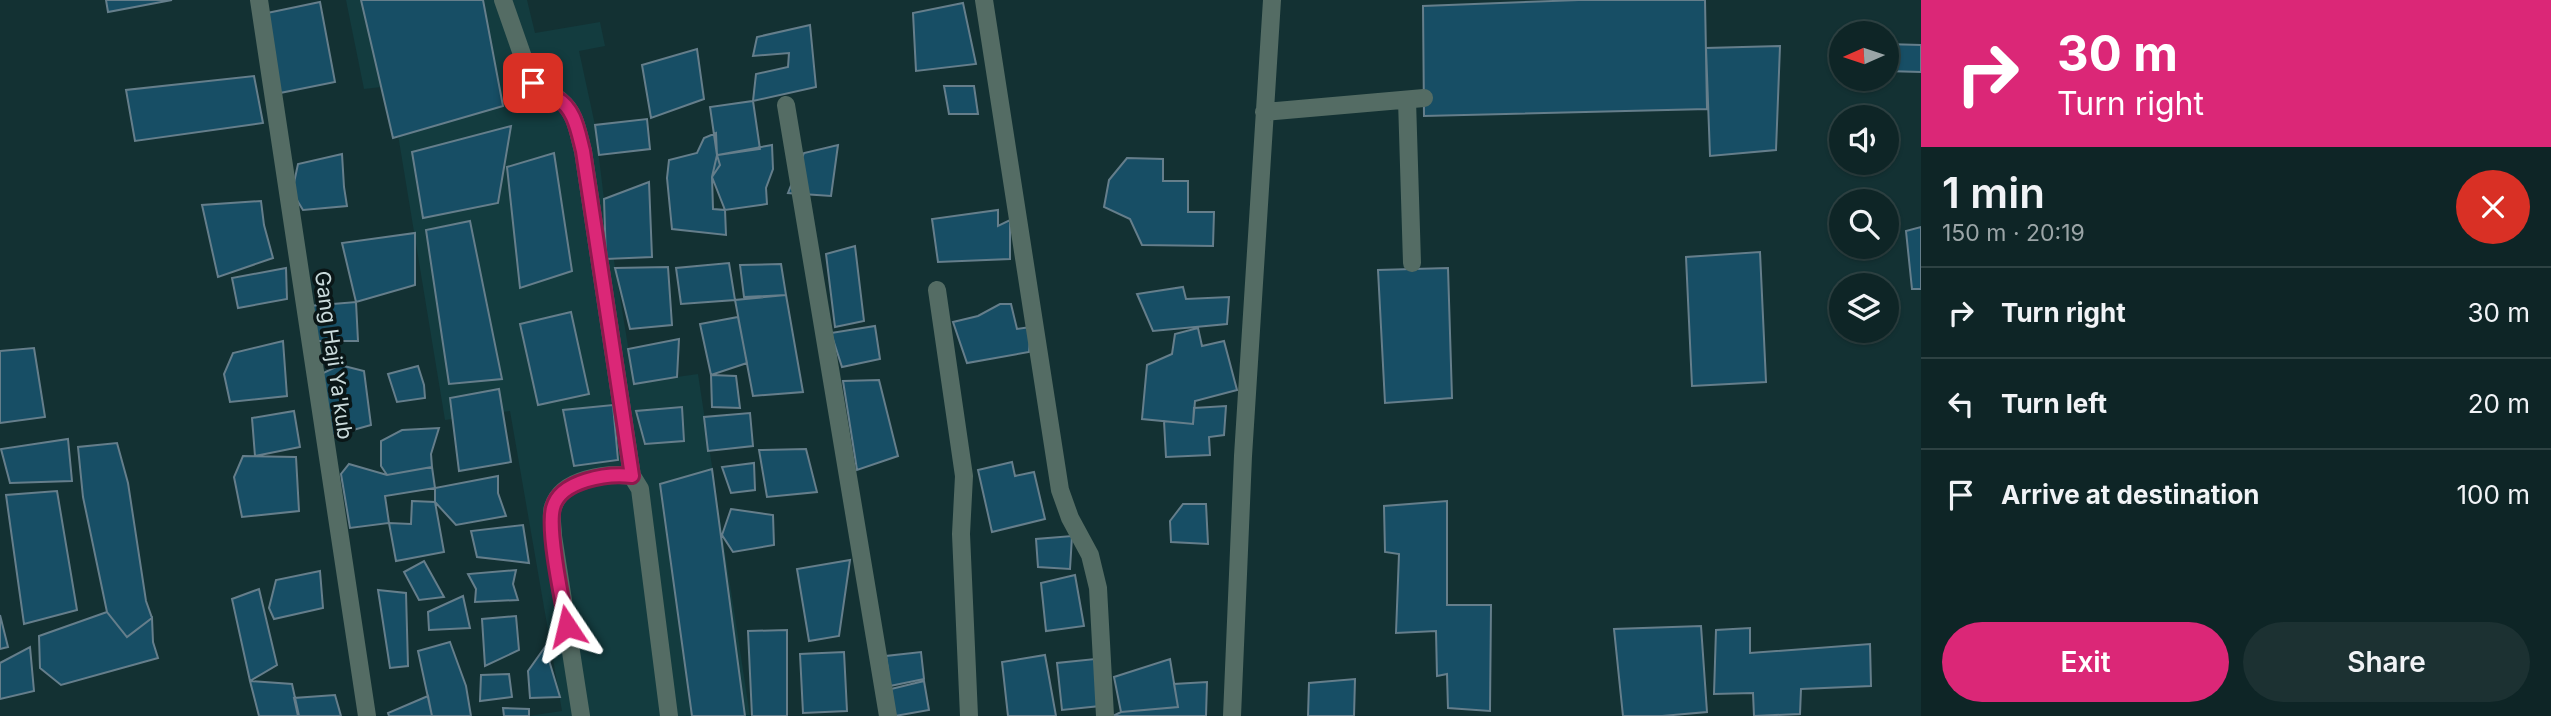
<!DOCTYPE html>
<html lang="en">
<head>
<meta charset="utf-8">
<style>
  :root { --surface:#0e2526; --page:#1c3132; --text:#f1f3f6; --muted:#9ba5a7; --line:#2e4243; --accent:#db2777 }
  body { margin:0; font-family:Inter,sans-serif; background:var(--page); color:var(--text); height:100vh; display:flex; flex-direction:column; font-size:26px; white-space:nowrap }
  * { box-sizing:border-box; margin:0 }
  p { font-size:23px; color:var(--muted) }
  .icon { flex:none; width:38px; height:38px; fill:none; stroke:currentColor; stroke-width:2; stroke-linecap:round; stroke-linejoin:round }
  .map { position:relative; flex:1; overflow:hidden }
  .panel { display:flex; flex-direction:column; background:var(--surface); width:630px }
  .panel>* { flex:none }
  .guide { background:#db2777; color:#fff; overflow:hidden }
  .needle { width:46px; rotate:267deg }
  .controls { position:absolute; left:1829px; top:21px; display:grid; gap:14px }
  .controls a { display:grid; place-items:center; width:70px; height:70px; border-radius:50%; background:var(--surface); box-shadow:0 2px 5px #0004,0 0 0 2px var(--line); font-size:35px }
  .pin { position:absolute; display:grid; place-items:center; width:60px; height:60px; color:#fff; margin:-30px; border-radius:14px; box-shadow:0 4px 10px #0006 }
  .me { position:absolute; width:77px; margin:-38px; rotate:350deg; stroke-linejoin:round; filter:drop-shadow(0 0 5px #0008) }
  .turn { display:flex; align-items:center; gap:24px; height:147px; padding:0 21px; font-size:32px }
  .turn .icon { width:91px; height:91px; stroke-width:2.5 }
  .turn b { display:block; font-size:49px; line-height:60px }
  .round { display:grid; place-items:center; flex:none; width:74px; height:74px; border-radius:37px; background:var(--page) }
  .head { display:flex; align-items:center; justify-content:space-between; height:119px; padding:0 21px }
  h1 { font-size:42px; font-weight:600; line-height:52px }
  .action { display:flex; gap:14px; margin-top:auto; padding:14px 21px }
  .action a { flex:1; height:80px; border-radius:42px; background:var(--accent); color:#fff; font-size:28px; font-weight:600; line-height:80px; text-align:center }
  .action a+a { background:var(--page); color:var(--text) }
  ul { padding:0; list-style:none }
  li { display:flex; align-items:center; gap:21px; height:91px; padding:0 21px; border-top:2px solid var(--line) }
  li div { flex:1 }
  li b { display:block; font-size:26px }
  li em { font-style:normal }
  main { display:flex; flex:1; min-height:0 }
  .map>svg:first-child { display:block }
  .built { fill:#133c3f }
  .building { fill:#174e65; stroke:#657e8b; stroke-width:2 }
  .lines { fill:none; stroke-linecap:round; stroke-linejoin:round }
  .minor { stroke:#546c64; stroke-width:18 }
  .route-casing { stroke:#8e194d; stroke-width:18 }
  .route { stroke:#db2777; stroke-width:12 }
  .labels { text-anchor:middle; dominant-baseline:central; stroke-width:7; stroke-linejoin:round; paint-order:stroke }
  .street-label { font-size:21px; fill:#cadadb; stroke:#0a1617 }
</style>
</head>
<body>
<main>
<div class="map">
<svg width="1921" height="716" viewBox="0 0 1921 716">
  <rect width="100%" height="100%" fill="#133133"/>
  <path class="built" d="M346,0H527L535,33L600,22L605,46L579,51L595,125L604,199L634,383L698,374L750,716H528L562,711L510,411L445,420L390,86L364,89Z"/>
  <path class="building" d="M106,0H172L108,12Z
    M361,0H483L503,106L393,138Z
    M1579,0H1705L1707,109L1424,116L1423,6Z
    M320,2L335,82L280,93L267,13Z
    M963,3L976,64L916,71L913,13Z
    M810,25L816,87L753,101L756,74L788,67L789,53L753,56L757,37Z
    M1886,44L1921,45V72L1886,71Z
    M1780,46L1776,150L1710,156L1706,48Z
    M697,49L704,99L651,118L642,65Z
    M254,76L263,123L135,141L126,90Z
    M944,86H974L978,114H949Z
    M753,101L760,149L717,155L710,107Z
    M647,119L650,149L599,155L595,125Z
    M511,126L498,203L423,218L412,152Z
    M716,133L717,155L720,165L712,177L713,209L725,210L726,235L672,229L667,178L669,160L697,153L704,138Z
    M772,145L773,169L766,188L767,204L725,210L712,177L717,155Z
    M838,145L831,196L788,193L804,153Z
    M554,153L572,271L520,288L507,167Z
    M342,154L344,187L347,206L303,210L292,192L298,164Z
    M1127,158L1163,159V181H1188V212H1214L1213,246L1142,245L1130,219L1104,207L1109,180Z
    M649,182L652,257L606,259L604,199Z
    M261,201L264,225L273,258L218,277L202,205Z
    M998,210V226L1010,220V259L938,262L932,219Z
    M470,221L502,379L449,384L426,230Z
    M1921,227V289H1912L1906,231Z
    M415,233V285L356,302L342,243Z
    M855,246L864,321L835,327L826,254Z
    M1760,252L1766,382L1692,386L1686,257Z
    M729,263L735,300L681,304L676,268Z
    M781,264L786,295L744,297L740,265Z
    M668,267L672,325L630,329L615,268Z
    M286,268L287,299L238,308L232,278Z
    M1448,268L1452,398L1385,403L1378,270Z
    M1183,287L1186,299L1229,297L1227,324L1153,331L1137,294Z
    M786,295L803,392L753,396L735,300Z
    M356,302L358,341H317L309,306Z
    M1000,304H1011L1017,329L1031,327L1029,352L967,363L953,322L978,316Z
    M571,312L589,394L538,405L520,324Z
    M738,317L747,363L711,375L700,324Z
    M875,326L880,359L842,367L831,333Z
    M1198,328L1202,346L1224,341L1237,390L1195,401L1193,424L1142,419L1147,365L1172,354L1175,334Z
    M679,339L677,377L634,384L628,349Z
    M283,341L287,396L230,402L224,374L233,353Z
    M34,348L45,417L0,423V351Z
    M340,365L364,371L371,425L328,437L319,375Z
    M418,366L424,385L425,398L397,402L388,374Z
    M711,375L736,376L740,408L712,407Z
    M879,380L898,456L857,470L843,381Z
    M499,389L511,462L459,471L450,398Z
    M613,405L618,460L574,466L563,410Z
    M1226,406L1224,435L1209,437L1210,455L1166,457L1164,421L1193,424L1194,408Z
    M682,407L684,441L645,444L636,411Z
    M294,411L300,447L255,456L252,418Z
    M750,413L753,446L708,451L704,417Z
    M439,428L431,454L432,467L387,475L381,466V441L402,430Z
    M68,439L72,481L10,483L1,449Z
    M117,443L128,483L146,601L152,618L127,637L107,612L83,497L78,447Z
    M806,449L817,492L767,497L759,450Z
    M243,456L296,457L299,511L242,517L234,477Z
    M1012,462L1015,476L1034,472L1045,519L992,532L978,470Z
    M754,463L755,490L731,493L722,467Z
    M349,464L387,475L432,467L435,488L385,496L389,523L350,528L341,474Z
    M712,469L745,716H692L660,484Z
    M498,476V493L506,516L456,525L435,502V488Z
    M57,491L77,610L24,624L6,495Z
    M412,501L435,502L444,552L396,561L389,523L411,524Z
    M1447,501V605H1491L1490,711L1448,708L1447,674L1437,676L1436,631L1396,633L1399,554L1385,552L1384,506Z
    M1183,504H1206L1208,544L1171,542L1170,521Z
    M731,509L773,515L774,545L733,552L722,535Z
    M523,525L529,563L477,557L471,531Z
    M1072,536L1070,569L1038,567L1036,539Z
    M850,560L839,636L809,641L797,569Z
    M424,561L444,597L419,600L404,572Z
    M516,570L513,584L518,600L475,602L476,589L468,574Z
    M320,571L323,608L274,619L269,608L276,580Z
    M1075,575L1084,626L1046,631L1041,583Z
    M259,589L277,665L250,681L232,599Z
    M378,590L406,593L408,666L390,668Z
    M463,596L470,628L429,630L428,612Z
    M107,612L127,637L152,618L153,642L158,658L61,685L40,668L39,636Z
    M0,615L8,647L0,649Z
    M516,616L519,650L485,666L482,619Z
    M1701,626L1707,712L1662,716H1623L1614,629Z
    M1750,628V653L1870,644L1871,686L1801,689L1800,714L1754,716L1753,693L1714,694L1716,630Z
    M787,630V716H752L748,631Z
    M450,642L466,686L471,716H432L418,651Z
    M30,647L34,691L0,699V663Z
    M545,647L560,697L530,698L528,671Z
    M844,652L847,711L803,713L800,654Z
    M921,652L924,679L890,686L886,656Z
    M1045,655L1056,716H1008L1002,662Z
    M1095,659L1100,706L1062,710L1057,663Z
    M1170,659L1178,707L1121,712L1114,677Z
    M509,674L512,697L480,701L481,675Z
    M1355,679L1354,716H1308L1309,683Z
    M250,681L292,684L299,716H259Z
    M924,681L929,710L895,716L891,689Z
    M1207,682L1206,716H1113L1121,712L1178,707L1174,684Z
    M335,695L341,716H298L294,698Z
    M428,696L432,716H389L388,713Z
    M503,708L529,709V716H504Z"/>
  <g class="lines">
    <path class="minor" d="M259,0L367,716
      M503,0L532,83C541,90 553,94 561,101C576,113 578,133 583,151L632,476L640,489L669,716
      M984,0L1060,490L1070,518L1090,555L1098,588L1105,716
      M1407,100L1412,263
      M786,105L888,716
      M1264,112L1424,98
      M937,290L964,476L961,534L969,716
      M581,716L553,536C553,527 550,515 553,507C562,478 607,473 632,476
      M1232,716L1243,456L1272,0"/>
  </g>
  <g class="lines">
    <g class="route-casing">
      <path id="route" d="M533,83C540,90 548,93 556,98C575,108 578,132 583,151L632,476C608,473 560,480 553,508C547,531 562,600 567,626"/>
    </g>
    <use href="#route" class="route"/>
  </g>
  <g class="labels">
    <g class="street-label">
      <text transform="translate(334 355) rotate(82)">Gang Haji Ya'kub</text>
    </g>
  </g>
</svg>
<div class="controls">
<a><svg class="needle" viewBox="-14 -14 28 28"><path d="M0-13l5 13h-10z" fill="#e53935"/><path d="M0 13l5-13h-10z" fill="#9ba5a7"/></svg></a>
<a><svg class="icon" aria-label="sound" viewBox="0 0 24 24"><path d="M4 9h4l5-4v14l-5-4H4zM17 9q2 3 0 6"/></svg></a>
<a><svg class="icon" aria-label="search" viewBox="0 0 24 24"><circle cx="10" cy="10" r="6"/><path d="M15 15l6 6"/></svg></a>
<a><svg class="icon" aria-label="layers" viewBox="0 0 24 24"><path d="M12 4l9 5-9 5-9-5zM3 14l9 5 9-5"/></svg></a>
</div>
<div class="pin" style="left:533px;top:83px;background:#d93025"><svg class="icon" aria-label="arrive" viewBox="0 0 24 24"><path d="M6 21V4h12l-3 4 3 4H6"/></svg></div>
<svg class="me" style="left:567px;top:626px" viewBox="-20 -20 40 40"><path d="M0-17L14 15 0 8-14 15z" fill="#db2777" stroke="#fff" stroke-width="4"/></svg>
</div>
<section class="panel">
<div class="guide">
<div class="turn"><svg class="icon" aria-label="right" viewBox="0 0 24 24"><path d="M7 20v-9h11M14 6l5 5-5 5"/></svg><div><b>30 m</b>Turn right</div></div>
</div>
<div class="head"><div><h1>1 min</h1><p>150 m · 20:19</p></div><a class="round" style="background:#d93025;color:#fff"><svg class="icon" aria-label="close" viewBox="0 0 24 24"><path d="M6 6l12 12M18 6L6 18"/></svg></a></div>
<ul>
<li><svg class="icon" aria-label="right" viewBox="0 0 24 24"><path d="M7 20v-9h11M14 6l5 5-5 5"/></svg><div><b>Turn right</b></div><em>30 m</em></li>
<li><svg class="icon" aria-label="left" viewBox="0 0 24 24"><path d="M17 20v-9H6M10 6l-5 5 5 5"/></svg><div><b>Turn left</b></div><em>20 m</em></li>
<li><svg class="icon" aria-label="arrive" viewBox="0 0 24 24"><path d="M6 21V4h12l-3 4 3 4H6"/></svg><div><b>Arrive at destination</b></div><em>100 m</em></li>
</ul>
<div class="action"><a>Exit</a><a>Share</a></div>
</section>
</main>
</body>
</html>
